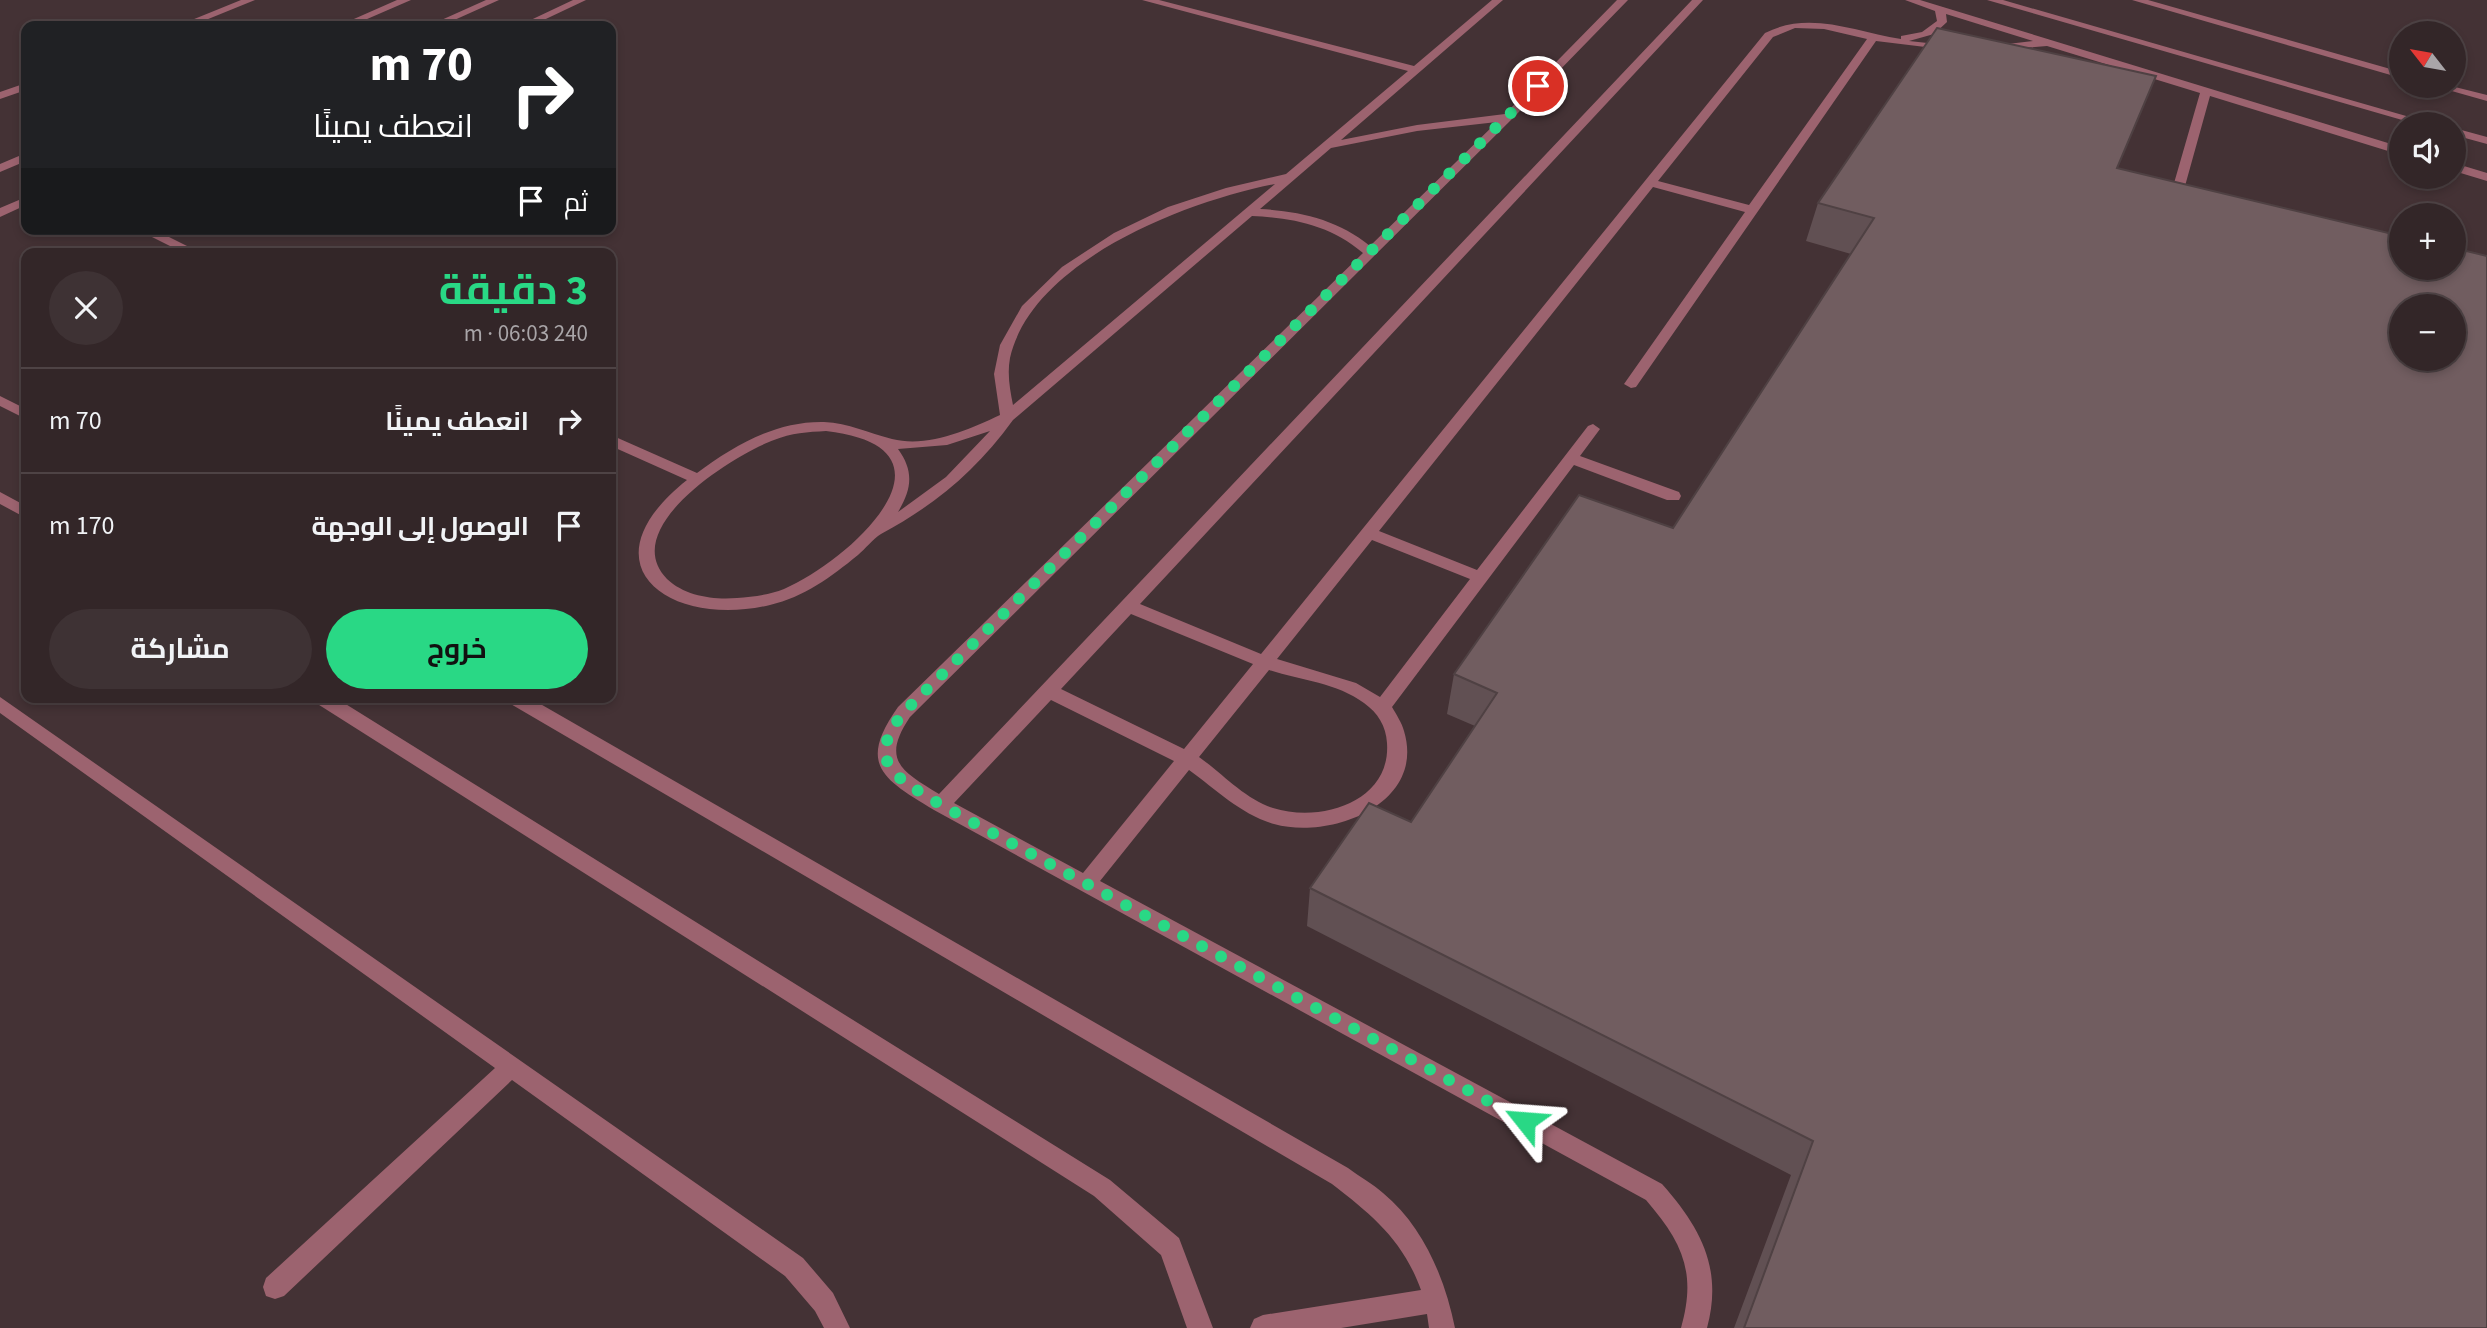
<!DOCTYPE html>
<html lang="ar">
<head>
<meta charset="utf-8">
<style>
  :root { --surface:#332628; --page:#3e3234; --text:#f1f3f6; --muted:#a9a5a8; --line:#4e4345; --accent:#29d885 }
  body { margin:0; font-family:"Source Sans 3",Cairo,sans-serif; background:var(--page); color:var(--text); direction:rtl; height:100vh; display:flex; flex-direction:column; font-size:26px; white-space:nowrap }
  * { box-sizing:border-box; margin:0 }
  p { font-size:23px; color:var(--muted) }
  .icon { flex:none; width:38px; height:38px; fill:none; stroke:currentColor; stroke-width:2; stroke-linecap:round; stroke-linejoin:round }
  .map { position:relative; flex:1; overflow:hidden; direction:ltr }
  .sheet { position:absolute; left:21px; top:248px; width:595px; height:455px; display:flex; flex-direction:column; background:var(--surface); border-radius:14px; box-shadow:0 4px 10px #0003,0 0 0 2px var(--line); direction:rtl }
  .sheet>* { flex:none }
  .hud { position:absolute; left:21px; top:21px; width:595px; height:214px; border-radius:14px; box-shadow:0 4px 10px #0003,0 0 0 2px var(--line); direction:rtl; background:#202124; color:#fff; overflow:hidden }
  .needle { width:46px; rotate:301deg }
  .controls { position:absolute; left:2389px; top:21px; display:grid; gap:14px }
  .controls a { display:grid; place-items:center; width:77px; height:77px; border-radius:50%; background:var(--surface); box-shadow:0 4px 10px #0003,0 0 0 2px var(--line); font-size:35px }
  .pin { position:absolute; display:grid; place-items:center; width:60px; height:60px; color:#fff; margin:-30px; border:4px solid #fff; border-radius:50%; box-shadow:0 2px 7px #0007 }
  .me { position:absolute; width:77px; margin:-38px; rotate:298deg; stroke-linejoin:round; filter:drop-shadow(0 0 5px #0008) }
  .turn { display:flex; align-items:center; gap:24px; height:147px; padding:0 28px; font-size:32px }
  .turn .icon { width:91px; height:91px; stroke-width:2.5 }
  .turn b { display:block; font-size:49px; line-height:60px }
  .then { display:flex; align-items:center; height:66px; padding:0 28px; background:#0003; gap:14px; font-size:26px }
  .round { display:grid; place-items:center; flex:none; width:74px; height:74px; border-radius:37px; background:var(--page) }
  .head { display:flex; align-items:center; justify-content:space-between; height:119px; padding:0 28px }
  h1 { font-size:42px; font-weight:700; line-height:52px; color:var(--accent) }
  .primary-button { display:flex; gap:14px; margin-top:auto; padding:14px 28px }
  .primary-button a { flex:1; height:80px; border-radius:42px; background:var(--accent); color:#111; font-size:28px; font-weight:700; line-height:80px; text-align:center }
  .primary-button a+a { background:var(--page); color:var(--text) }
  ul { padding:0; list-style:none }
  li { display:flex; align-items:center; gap:21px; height:105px; padding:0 28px; border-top:2px solid var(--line) }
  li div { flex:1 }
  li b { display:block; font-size:26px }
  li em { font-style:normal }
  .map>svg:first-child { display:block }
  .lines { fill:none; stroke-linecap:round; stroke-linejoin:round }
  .minor { fill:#9c636f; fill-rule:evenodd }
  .wall { fill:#615053 }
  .building { fill:#715d60; stroke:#4f4143; stroke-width:2; fill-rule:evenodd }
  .route { stroke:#29d885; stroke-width:12; stroke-dasharray:0 21.6 }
</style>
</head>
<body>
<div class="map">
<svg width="2487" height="1328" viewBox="0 0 2487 1328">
  <rect width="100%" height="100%" fill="#443235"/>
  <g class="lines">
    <path class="minor" d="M241,0H255L191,26H177Z
      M397,0H411L351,26H338Z
      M486,0H499L441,26H428Z
      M573,0H586L531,26H518Z
      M1142,0H1159L1414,66L1492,0H1503L1341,140L1417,125L1505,114L1617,0H1628L1512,119L910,717C881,760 901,771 939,794L1692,0H1703L1140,604L1261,654L1765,33C1810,10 1855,32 1901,39V36L1922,32L1937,21L1935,11L1905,0H1920L2401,147V155L2210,96L2180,204L2174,208L2168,204L2200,93L2047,46L1995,50V46L1999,45L2033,41L1946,14L1947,22L1934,34L1909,41L1946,45L1950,46V50L1876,41L1636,387L1631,388L1624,384L1745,212L1653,187L1379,531L1477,570L1588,426L1593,424L1600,429L1580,456L1679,492L1681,496L1679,500H1667L1574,465L1392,707C1396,714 1402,723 1404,731C1426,804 1331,840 1274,824C1240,814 1217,790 1189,770L1100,881L1662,1184C1701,1228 1723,1269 1707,1328H1681C1697,1272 1682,1242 1646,1200L934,810C883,779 857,765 898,707L1363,253C1330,225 1293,218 1252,216L1013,420C977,470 935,505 881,534C873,539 865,549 858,555C831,577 804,597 770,605C670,629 580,565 687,480L611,446V435L697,473C735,445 776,421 824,422C849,423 868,433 892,439C928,448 968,430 1000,415L994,374L1000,345L1022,306L1062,267L1114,233L1168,207L1226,188L1286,174L1408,71ZM1795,28L1824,29L1867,39L1749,205L1658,181L1773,37ZM1497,122L1370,246C1339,220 1300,211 1260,209L1331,148L1417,131ZM1275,184L1013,405C1010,390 1007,374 1010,358C1032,260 1188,201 1275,184ZM826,431C972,448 851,560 784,589C769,595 752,597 737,598C713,600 685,596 667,579C617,528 733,455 774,440C791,433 808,432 826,431ZM990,431L946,477L898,512C912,489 914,471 898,449L947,445ZM1372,540L1470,579L1380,697L1356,683L1277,659ZM1131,614L1253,664L1184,749L1061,689ZM1269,670C1300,680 1337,683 1364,703C1378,713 1386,726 1387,743C1391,802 1321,823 1273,808C1245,799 1223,774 1199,757ZM1051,700L1174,761L1083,873L954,803Z
      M1987,0H2003L2434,124H2416Z
      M2132,0H2148L2401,72V78Z
      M26,83V90L0,99V92Z
      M2434,86H2451L2487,95V101Z
      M2454,128L2487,137V144L2454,135Z
      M26,153V161L0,172V164Z
      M2454,163L2487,173V181L2454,171Z
      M26,197V205L0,217V208Z
      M136,229H153L203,254H186Z
      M0,396L26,409V419L0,406Z
      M0,492L26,506V518L0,504Z
      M0,697L803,1258L833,1293L850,1328H824L815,1311L785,1276L512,1080L284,1296L275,1299L266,1296L263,1287L266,1278L495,1068L0,713Z
      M313,698H336L1110,1180L1179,1238L1213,1328H1187L1161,1255L1094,1196L316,703Z
      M506,698H530L1348,1168C1360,1177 1373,1184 1383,1193C1424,1227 1445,1279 1455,1328H1429L1427,1314L1341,1328H1250L1254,1319L1263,1315L1421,1290C1403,1240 1372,1215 1332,1184L509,703Z"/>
  </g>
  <path class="wall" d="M2117,168L2487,1328H1734L1791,1175L1307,926L1310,888L1411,822L1475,726L1447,714L1454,674L1673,528L1851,254L1806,241L1818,203Z"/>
  <path class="building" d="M1937,28L2156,76L2117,168L2401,236V268H2454V248L2487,256V1328H1744L1813,1141L1310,888L1369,803L1411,822L1497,693L1454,674L1579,495L1673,528L1874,218L1818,203ZM2401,306H2454V359H2401Z"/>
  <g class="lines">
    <path class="route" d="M1525,1121L941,805C898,778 862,764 904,712L1538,86"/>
  </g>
</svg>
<div class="controls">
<a><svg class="needle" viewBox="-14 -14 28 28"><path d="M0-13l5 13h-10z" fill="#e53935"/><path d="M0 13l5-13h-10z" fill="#a9a5a8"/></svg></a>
<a><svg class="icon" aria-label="sound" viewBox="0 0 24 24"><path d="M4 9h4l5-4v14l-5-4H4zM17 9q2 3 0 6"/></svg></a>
<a>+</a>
<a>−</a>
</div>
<div class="pin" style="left:1538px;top:86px;background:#d93025"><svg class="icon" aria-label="arrive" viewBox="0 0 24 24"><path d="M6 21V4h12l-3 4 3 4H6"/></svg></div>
<svg class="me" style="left:1525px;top:1121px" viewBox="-20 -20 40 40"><path d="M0-17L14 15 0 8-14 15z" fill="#29d885" stroke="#fff" stroke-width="4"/></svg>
<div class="hud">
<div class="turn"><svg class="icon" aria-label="right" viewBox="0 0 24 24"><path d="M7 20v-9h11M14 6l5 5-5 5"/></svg><div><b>70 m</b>انعطف يمينًا</div></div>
<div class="then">ثم<svg class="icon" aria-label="arrive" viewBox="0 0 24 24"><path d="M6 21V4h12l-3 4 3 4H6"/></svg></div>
</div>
<section class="sheet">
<div class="head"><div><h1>3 دقيقة</h1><p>240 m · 06:03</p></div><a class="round"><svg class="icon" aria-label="close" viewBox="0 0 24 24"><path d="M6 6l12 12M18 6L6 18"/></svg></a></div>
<ul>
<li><svg class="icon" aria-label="right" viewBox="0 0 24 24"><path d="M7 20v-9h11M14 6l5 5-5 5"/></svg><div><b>انعطف يمينًا</b></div><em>70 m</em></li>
<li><svg class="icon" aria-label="arrive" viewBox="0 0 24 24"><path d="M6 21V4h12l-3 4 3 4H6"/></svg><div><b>الوصول إلى الوجهة</b></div><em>170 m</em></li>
</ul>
<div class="primary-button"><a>خروج</a><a>مشاركة</a></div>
</section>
</div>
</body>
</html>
